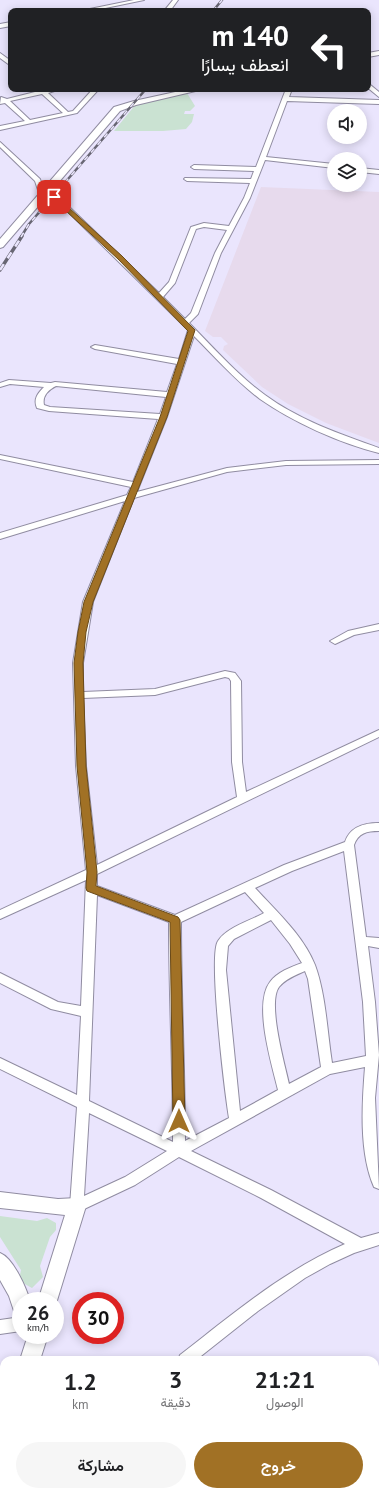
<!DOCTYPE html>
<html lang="ar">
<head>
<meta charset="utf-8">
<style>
  :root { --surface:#fff; --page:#f6f6f6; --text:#202124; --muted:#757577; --accent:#a17125 }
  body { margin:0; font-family:"PT Sans",Vazirmatn,sans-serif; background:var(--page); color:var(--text); direction:rtl; height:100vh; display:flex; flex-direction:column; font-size:15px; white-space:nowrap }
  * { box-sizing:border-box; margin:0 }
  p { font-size:13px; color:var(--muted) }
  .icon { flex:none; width:22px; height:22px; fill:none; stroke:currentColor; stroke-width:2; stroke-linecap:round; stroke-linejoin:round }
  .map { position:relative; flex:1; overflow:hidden; direction:ltr }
  .side { position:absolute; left:0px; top:1356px; width:379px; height:140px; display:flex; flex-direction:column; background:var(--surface); border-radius:12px 12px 0 0; box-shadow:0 2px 10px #0003; direction:rtl }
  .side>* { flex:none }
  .banner { position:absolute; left:8px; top:8px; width:363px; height:84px; border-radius:8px; box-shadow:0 2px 10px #0003; direction:rtl; background:#202124; color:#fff; overflow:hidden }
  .fabs { position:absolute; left:327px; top:104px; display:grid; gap:8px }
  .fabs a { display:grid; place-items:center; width:40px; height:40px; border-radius:50%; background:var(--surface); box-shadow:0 2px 10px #0003; font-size:20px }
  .speed { position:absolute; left:12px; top:1292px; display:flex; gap:8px; font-size:20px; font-weight:700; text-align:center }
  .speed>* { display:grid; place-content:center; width:52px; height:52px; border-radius:50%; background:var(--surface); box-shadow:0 2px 10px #0003; line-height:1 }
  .speed small { font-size:10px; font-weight:400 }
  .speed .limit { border:6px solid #d22; background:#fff; color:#111 }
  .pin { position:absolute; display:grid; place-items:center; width:34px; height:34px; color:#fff; margin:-17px; border-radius:8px; box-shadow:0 2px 6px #0006 }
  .me { position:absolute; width:44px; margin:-22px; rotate:0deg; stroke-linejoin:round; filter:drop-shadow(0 0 3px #0008) }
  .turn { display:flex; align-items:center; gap:14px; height:84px; padding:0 16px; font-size:18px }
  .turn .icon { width:52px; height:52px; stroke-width:2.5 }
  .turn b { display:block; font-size:28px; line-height:34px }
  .eta { display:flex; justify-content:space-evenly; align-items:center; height:68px; text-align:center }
  .eta b { font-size:24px; font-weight:600; line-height:28px }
  .button { display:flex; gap:8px; margin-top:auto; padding:8px 16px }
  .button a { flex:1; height:46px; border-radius:24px; background:var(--accent); color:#fff; font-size:16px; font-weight:600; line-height:46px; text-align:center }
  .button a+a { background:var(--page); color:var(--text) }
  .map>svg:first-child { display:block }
  .industrial { fill:#e7daed }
  .green { fill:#cae2d2 }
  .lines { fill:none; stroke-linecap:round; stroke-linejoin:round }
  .street-casing { stroke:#908ca1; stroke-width:2 }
  .secondary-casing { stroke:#908ca1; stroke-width:2 }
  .street { fill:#fff; fill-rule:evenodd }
  .secondary { fill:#fff; fill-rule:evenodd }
  .rail-far1-casing { stroke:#686673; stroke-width:2.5 }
  .rail-casing { stroke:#686673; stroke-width:3.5 }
  .rail-far1 { stroke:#eae5fd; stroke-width:1.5; stroke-dasharray:5; stroke-linecap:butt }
  .rail { stroke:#eae5fd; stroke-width:2.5; stroke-dasharray:7; stroke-linecap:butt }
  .route { fill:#a17125; stroke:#694918 }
</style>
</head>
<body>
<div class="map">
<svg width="379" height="1496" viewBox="0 0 379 1496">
  <rect width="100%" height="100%" fill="#eae5fd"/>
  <path class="industrial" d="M261,187L379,192V443L326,423L288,404L262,387L223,350L224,346L228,344L221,337H213L205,331Z"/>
  <path class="green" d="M187,93L195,106L190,111H185L184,114H194L192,122L186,129L163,131H114L136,104Z
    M0,1216L37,1221L47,1218L56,1223V1230L50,1237L40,1266L43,1277L32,1288L21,1282L20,1275L21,1270L0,1237Z"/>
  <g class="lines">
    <g class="street-casing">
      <path id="street" d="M134,0H144L91,11H80Z
        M173,0H178L170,11H164Z
        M11,22V26L0,28V24Z
        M0,53L11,61V66L0,58Z
        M368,83L379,92V97L368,88Z
        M37,89L45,90L61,89L48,93L68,112L73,111L93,89H99L77,113L0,130V126L25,121L5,103L0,104L1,97L7,99L39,91ZM42,94L63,113L30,120L10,101Z
        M286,89H292L289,97L379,100V104L287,101L266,157L334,164V168L265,160L250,198L221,253L198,314L189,323C214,348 237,375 265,395C299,420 340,434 379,448V453C339,443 293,422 260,399C236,381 215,357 194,336L167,417L137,492L227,468L286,461L379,460V464L286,465L227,472L134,498L93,602L83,663V692L155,689L225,671L235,673L241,681L242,762L246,792L379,730V737L97,874V886L175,915L284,865L345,842C350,827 363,823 379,823V831C367,831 358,833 354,845L366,937L379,938V948L368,946L375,1002L379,1055L375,1098L379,1189L374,1187C359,1153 362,1104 365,1067L330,1074L191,1151L271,1190L361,1238L379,1233V1245L354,1253L330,1264L305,1278L258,1311L196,1360H178L180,1355C233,1314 283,1271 345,1244L261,1198L179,1157L135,1185L82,1210L77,1212L72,1210L70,1206L77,1107L0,1069V1058L77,1095L81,1016L51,1009L0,983V973L58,1002L81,1006L86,880L0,919V910L86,870L76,766L73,663L83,602L125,501L0,539V533L127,495L131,487L0,459V455L133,482L158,419L49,411L37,408C33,399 38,393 44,387L10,384L0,387V383L9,380L51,383L55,382L167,392L177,364L95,349L91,347L95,345L179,359L188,330L57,201L38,190L35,181L0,147V142L40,179L43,188L61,199L159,293L169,282L191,227L204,223L229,226L244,198L250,183L187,181L184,179L185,178L251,179L254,171L194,169L191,167L194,165L256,167ZM204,227L227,230L215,253L191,313L185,319L163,297L175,283L196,229ZM56,386L166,397L160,414L50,407L44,405C42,396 48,390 56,386ZM225,677L229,678L231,681L232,762L237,797L97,865L86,766L83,698L155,695ZM344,851L363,1002L366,1056L332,1063C327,1031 326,995 315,965C303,935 276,911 255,888L292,871ZM245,892L264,913C250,921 227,927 218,941C208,955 225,1093 229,1118L185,1141C185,1068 181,995 181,922ZM97,895L169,922C169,996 173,1069 173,1142L89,1101ZM271,920L290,944L302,963C291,967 277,972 270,982C253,1004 272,1065 278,1090L240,1111L226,970L228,946L234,939ZM305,971L308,979L321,1067L289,1084C285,1065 267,1003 279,987C285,979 296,975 305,971ZM89,1113L167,1151L125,1177L84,1196Z
        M360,168L379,170V174L360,172Z
        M379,624V630L354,635L335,644L330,641L348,631Z
        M21,1317V1331L0,1334V1320Z
        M4,1485V1492H11L10,1496H0V1486Z"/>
    </g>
    <g class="secondary-casing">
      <path id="secondary" d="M379,51V55L368,57V53Z
        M189,89H204L136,105L120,111L3,247L0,248V239L114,107L134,101Z
        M0,1192L58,1199L77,1198L83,1200L86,1206L55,1307V1301H38L65,1215L0,1208Z
        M0,1253C13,1258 26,1287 30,1301H21V1313L14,1311L9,1296L0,1280Z
        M28,1335H48L40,1360H20Z
        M4,1442V1475L0,1476V1443Z"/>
    </g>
    <use href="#street" class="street"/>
    <use href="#secondary" class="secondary"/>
    <g class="rail-far1-casing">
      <path id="rail-far1" d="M213,11L222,0
        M21,237L29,224L146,89"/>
    </g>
    <g class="rail-casing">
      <path id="rail" d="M0,270L22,236"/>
    </g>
    <use href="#rail-far1" class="rail-far1"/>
    <use href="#rail" class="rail"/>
  </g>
  <path class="route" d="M52,196H56L122,256L195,330L167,417L93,602L86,632L83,663L86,766L97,872L96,886L178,917L180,920L185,1121L183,1124L179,1126L175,1124L173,1121L170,922L87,891L86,888L87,872L77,766L74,663L78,632L84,602L160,417L188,331L118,259L52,198Z"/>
</svg>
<div class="fabs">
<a><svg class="icon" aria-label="sound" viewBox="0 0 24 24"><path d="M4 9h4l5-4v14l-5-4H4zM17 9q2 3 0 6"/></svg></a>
<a><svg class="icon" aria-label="layers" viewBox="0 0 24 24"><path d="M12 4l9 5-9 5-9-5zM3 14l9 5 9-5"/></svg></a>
</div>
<div class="speed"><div>26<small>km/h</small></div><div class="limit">30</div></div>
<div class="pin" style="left:54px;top:197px;background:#d93025"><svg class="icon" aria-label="arrive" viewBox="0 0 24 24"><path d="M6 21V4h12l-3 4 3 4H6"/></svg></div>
<svg class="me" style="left:179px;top:1121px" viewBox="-20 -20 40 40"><path d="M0-17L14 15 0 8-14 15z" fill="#a17125" stroke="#fff" stroke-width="4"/></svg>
<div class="banner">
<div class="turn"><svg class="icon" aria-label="left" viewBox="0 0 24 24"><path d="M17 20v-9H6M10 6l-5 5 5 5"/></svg><div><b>140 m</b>انعطف يسارًا</div></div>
</div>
<section class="side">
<div class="eta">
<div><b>21:21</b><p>الوصول</p></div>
<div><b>3</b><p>دقيقة</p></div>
<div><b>1.2</b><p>km</p></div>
</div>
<div class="button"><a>خروج</a><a>مشاركة</a></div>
</section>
</div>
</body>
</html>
